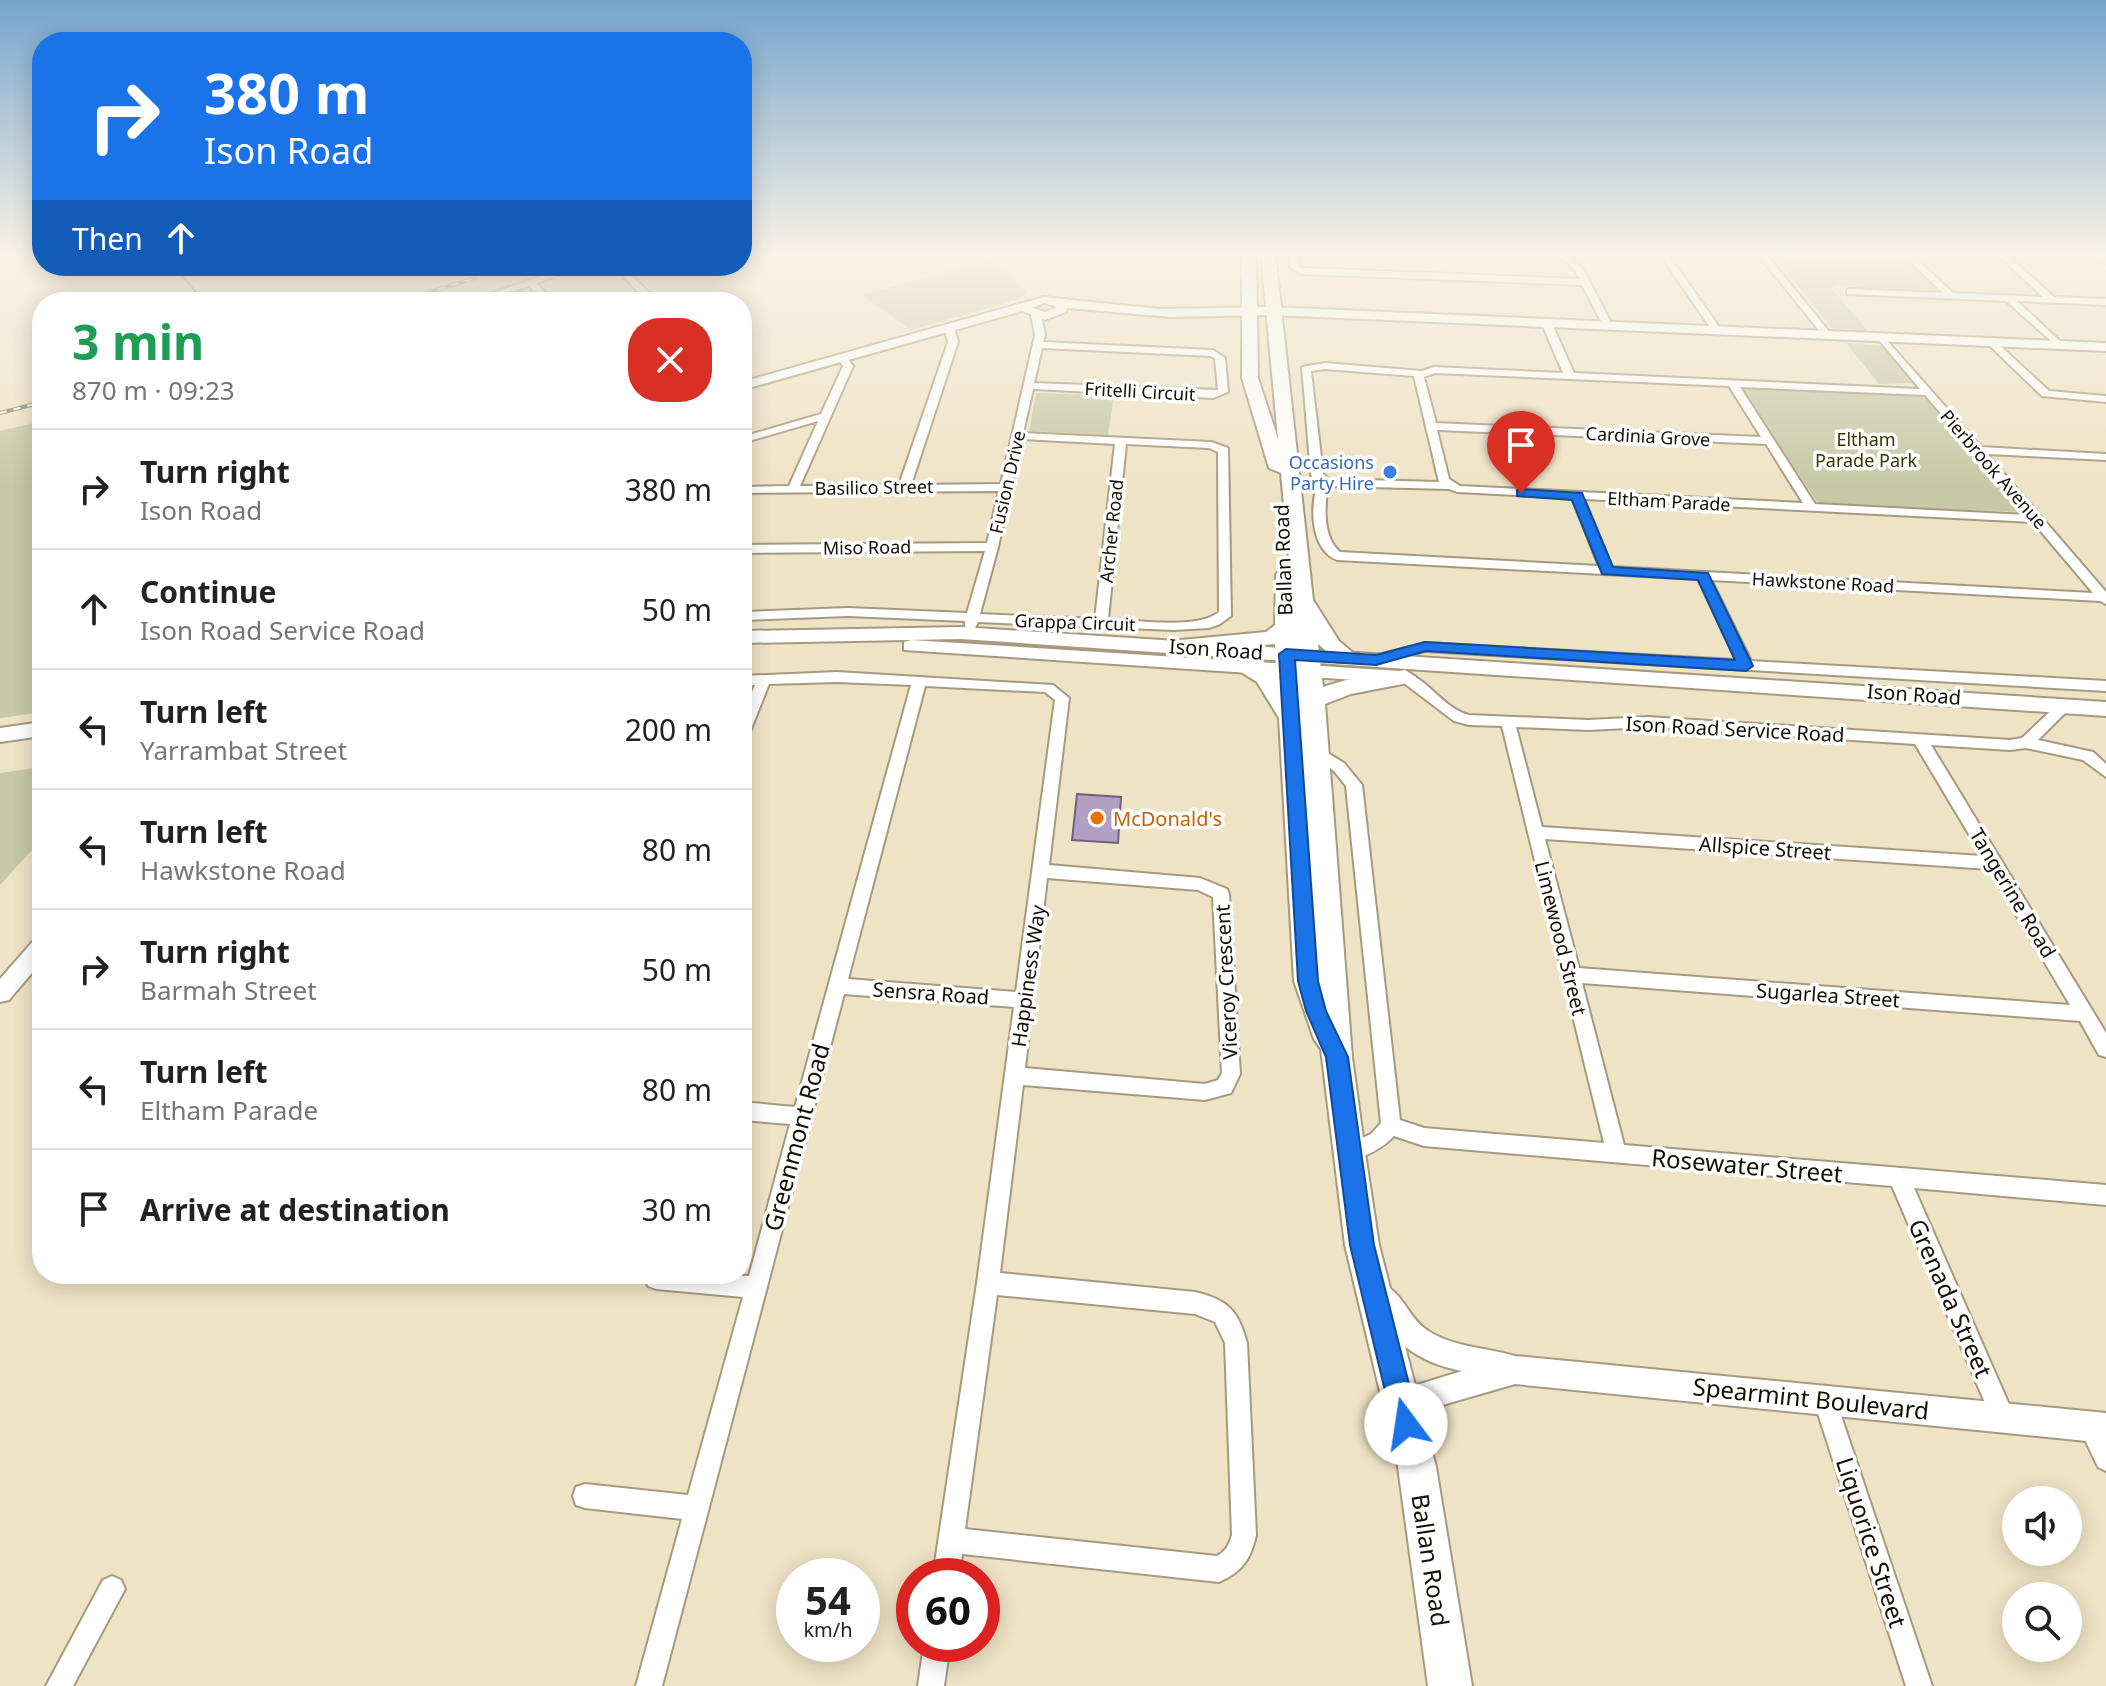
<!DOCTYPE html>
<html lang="en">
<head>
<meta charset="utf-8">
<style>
  :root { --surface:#fff; --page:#f2f2f2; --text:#222; --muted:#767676; --line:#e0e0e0 }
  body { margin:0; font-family:"Noto Sans",sans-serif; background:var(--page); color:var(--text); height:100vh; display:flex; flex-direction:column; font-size:30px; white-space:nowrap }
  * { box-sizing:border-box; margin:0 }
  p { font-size:26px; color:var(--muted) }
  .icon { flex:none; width:44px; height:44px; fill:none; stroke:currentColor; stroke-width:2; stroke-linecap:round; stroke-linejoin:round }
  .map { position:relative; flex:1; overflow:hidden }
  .details { position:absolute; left:32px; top:292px; width:720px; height:992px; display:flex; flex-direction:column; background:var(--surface); border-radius:32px; box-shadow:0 4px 20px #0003 }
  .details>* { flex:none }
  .banner { position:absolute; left:32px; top:32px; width:720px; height:244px; border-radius:32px; box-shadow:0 4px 20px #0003; background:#1a73e8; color:#fff; overflow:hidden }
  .buttons { position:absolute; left:2002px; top:1486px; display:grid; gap:16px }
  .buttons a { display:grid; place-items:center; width:80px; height:80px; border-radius:50%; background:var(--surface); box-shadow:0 4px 20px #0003; font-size:40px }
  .speed { position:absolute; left:776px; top:1558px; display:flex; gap:16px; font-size:40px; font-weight:700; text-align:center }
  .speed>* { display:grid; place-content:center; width:104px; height:104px; border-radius:50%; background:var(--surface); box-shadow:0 4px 20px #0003; line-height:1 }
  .speed small { font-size:20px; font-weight:400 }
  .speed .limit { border:12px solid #d22; background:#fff; color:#111 }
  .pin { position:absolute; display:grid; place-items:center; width:68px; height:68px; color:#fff; margin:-82px -34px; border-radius:50% 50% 50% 0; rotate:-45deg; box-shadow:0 0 8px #0007 }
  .pin .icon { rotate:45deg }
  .me { position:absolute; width:88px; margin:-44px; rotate:346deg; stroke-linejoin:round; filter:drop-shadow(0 0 6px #0008) }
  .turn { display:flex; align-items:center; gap:28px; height:168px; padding:0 40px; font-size:36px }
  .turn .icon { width:104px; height:104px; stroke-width:2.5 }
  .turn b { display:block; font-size:56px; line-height:68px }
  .then { display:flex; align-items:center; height:76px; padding:0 40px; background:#0003; gap:16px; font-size:30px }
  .round { display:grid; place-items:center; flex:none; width:84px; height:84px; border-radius:32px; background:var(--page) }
  .head { display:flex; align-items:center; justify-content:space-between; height:136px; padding:0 40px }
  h1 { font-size:48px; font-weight:700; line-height:60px; color:#1e9e55 }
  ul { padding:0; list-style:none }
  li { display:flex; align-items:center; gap:24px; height:120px; padding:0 40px; border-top:2px solid var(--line) }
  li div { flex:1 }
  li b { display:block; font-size:30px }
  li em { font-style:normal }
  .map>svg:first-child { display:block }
  .green { fill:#c6c8a6 }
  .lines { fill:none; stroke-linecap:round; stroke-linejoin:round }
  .stream { stroke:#698ba7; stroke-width:2 }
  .building { fill:#b29fc4; stroke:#6e627a; stroke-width:2 }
  .minor-casing { stroke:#a59a7f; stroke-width:4 }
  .tertiary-casing { stroke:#a59a7f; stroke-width:4 }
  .secondary-casing { stroke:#a59a7f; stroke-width:4 }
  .primary-casing { stroke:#a59a7f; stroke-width:4 }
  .minor { fill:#fff; fill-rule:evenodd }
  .tertiary { fill:#fff; fill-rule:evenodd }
  .secondary { fill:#fff; fill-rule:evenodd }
  .primary { fill:#fff; fill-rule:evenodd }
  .rail-casing { stroke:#887f6c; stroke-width:4 }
  .rail { stroke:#fff; stroke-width:2; stroke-dasharray:7; stroke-linecap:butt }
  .route { fill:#1a73e8; stroke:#114b97; stroke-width:2 }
  .shop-dot { fill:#3f7fe0; stroke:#fff; stroke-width:3 }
  .food-dot { fill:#e8710a; stroke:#fff; stroke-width:3 }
  .labels { text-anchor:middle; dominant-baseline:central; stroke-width:7; stroke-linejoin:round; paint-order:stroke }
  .far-street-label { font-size:18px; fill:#120e05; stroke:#fff }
  .far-park-label { font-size:18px; fill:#353600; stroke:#fff }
  .far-shop-label { font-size:18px; fill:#366cbe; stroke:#fff; text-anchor:end }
  .street-label { font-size:20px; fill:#120e05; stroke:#fff }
  .food-label { font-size:20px; fill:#c56008; stroke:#fff; text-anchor:start }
  .near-street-label { font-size:24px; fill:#120e05; stroke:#fff }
</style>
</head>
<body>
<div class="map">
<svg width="2106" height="1686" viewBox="0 0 2106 1686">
  <rect width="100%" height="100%" fill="#efe3c6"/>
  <path class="green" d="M1771,253H1900L1938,291H1873L1837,284L1831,288L1868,331L1832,328Z
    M987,261L1012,277L1027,293L1016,300L911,330L862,295Z
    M1846,343L1883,346L1915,383L1879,384Z
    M1747,387L1924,397L2022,512L1831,505L1817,502L1743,391Z
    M1036,393L1114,396L1108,435L1029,431Z
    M42,421V712L0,718V431Z
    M42,767V839L0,885V773Z"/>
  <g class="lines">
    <path class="stream" d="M174,266L204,302"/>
  </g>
  <path class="building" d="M1077,794L1121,797L1118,843L1072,840Z"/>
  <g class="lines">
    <g class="minor-casing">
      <path id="minor" d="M1289,253H1297L1299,267L1303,268L1580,279L1575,270L1556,253H1565L1583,269L1613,327L1605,329L1582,285L1301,274L1291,268Z
        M1659,253H1667L1722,331L1720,333H1714Z
        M1757,253H1765L1831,334V338H1825Z
        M1901,253H1910L1953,293L2043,297L1996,253H2005L2054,297L2106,299V305L2017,301L2062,343L2064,345L2059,348L2006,301L1847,294V290L1850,289L1943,293Z
        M2091,253H2100L2106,257V264Z
        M571,266H584L537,283L553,302H543L529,286L480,302H466Z
        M613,266H622L658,302H648Z
        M1036,312L1041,315L1045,335L1043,342L1213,350L1225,358L1228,392L1213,398L1033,389L1023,433L1211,442L1228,448L1231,616L1220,624L1209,628L1174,630L978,622L975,628H965V621L848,616L742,620V612L848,608L967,613L985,551L742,553V545L987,543L999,491L742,493V487L789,486L818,421L742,443V437L821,414L843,366L837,358L846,356L853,366L800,486L899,485L948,342L944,327L949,324L954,327L958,342L911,485L1001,484L1035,335L1031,315ZM1042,348L1211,356L1215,359L1218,390L1034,383ZM1022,439L1115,444L1095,619L980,614L998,547ZM1126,444L1209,448L1218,452L1219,612C1197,630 1137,620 1108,619Z
        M1547,321L1552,324L1574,373L1920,389L1879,340V336L1882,335L1981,447L2106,454V460L1987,454L2106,592V604L2100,601L1711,580L1751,661L2106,681V691L1425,651L1376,664L1371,663L1369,660L1371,657L1425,643L1736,660L1698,579L1337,560C1310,549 1310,506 1318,483L1311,475L1302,367L1325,363L1422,371L1434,367L1563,373L1542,324ZM1325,369L1414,376L1439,482L1328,479L1323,474L1311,371ZM1435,373L1729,386L1761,437L1436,423L1424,377ZM1740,387L1925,395L2027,515L1815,504ZM1437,430L1766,444L1803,503L1460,486L1449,479ZM1328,486L1449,489L1457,492L1572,498L1599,566L1340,552C1323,538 1324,507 1328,486ZM1584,499L2033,522L2093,593L1612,567Z
        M1989,341H1995L2049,391L2106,396V402L2042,396L1989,345Z
        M837,672L1053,685L1069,698L1049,865L1200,878L1227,889L1229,894L1240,1074L1231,1093L1205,1100L1023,1085L1000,1273L1195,1292C1228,1300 1238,1310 1247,1343L1256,1535C1251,1559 1242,1572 1219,1582L962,1554L959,1576H933L977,1283L1014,1007L844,994L662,1686H636L682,1519L585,1508L576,1505L573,1496L576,1487L585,1484L688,1495L743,1297L656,1289L648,1286L645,1278L647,1274L749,1276L790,1124L742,1120V1102L795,1107L911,685L837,682L769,684L749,734L742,739V716L755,685L742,686V676ZM925,686L1045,692L1055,700L1016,992L848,979ZM1047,878L1198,890L1213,897L1222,1073L1218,1080L1205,1084L1025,1068ZM997,1295L1195,1314L1215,1322L1225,1343L1232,1535C1229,1545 1226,1551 1217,1556L965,1529Z
        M1405,672C1430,681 1443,708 1469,715L1588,720L1648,717L2010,740L2022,738L2060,702H2070L2072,705L2070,708L2038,740L2093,752L2106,764V777L2083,760L2026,748L2010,750L1931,745L2106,1033V1057L2099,1055L2080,1021L1582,983L1624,1145L2106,1185V1205L1914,1188L2015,1418L2011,1426L2003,1430L1995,1426L1892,1186L1424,1146L1394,1136C1382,1149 1366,1156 1349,1162L1342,1159L1339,1153L1342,1147L1371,1134L1381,1123L1346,786L1334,771L1311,755L1309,751L1311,747L1316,746L1344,763L1362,785L1400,1120L1424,1128L1604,1143L1502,726L1469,725L1454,721L1400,680L1398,677ZM1516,727L1588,730L1648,727L1915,744L1982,856L1542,827ZM1545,839L1989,869L2070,1005L1579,968Z
        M1824,1387L1832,1390L1835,1398L1932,1686H1906L1813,1398L1816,1390Z
        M2091,1415L2099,1419L2106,1433V1471L2098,1467L2079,1427L2083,1419Z
        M112,1576L121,1580L125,1589L73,1686H46L103,1580Z
        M924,1644H950L944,1686H918Z"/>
    </g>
    <g class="tertiary-casing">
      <path id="tertiary" d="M1044,297L1159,309L1271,307L2106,343V351L1271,315L1171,317L1067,308L1066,312L1045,320L1022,311L742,390V382ZM1044,303L1055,306L1056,308L1045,312L1033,308Z
        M42,937V961L9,1000L0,1002V979L34,940Z
        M1384,1285C1402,1293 1408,1315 1423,1327C1447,1347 1486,1347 1515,1356L2106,1413V1443L1515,1384L1401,1417L1391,1413L1387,1403L1391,1393L1462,1371C1419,1363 1387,1340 1370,1299L1374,1289Z"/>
    </g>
    <g class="secondary-casing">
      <path id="secondary" d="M961,627L2106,702V716L961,639L742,643V631Z
        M911,640L1400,671L1410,677L1400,683L904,650V642Z
        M42,722V736L0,742V728Z"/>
    </g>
    <g class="primary-casing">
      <path id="primary" d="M1242,253H1256L1258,378L1278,439L1261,253H1275L1313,600L1339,641L1359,658L1348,665L1340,663L1318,644L1323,687L1346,680L1405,670L1416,677L1413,682L1351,694L1325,704L1352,1057L1365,1153L1379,1245L1436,1467L1472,1686H1428L1398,1467L1345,1245L1321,1049L1314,1039L1294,981L1279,718L1257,682L1235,668L1246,661L1276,675L1275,644L1181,654L1170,647L1181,640L1266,632L1275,625L1276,575L1279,571L1290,570L1281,473L1269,468L1242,378ZM1297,651L1304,740L1297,654Z"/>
    </g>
    <use href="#minor" class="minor"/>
    <use href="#tertiary" class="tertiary"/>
    <use href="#secondary" class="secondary"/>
    <use href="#primary" class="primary"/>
    <g class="rail-casing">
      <path id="rail" d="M398,302L513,266
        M0,413L42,402"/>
    </g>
    <use href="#rail" class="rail"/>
  </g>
  <linearGradient id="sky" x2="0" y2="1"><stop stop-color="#75a4ce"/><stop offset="0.52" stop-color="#f8f2e5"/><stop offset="1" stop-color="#f8f2e5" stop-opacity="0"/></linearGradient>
  <rect width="2106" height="489" fill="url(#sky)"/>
  <path class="route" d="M1521,489L1582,493L1613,567L1708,573L1753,666L1746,671L1426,651L1376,665L1295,660L1318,981L1326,1011L1348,1057L1374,1245L1419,1424L1416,1434L1406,1438L1397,1434L1393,1424L1350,1245L1326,1057L1306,1011L1298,981L1279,654L1286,649L1376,655L1425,642L1735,660L1698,580L1602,574L1572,500L1517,496V490Z"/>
  <circle class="shop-dot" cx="1390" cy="472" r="8"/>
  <circle class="food-dot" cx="1097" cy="818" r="8"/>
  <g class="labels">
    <g class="far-street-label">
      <text transform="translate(1140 391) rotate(3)">Fritelli Circuit</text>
      <text transform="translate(1648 436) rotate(3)">Cardinia Grove</text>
      <text transform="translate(1994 469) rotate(49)">Pierbrook Avenue</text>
      <text transform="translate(1007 482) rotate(-77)">Fusion Drive</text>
      <text transform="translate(874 487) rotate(-1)">Basilico Street</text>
      <text transform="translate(1669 501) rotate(3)">Eltham Parade</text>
      <text transform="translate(1111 531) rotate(-84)">Archer Road</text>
      <text transform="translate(867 547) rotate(-1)">Miso Road</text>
      <text transform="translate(1823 582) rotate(3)">Hawkstone Road</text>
      <text transform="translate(1075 622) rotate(2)">Grappa Circuit</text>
    </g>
    <g class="far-park-label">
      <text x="1866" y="439">Eltham<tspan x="1866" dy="21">Parade Park</tspan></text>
    </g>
    <g class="far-shop-label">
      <text x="1374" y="462">Occasions<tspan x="1374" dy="21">Party Hire</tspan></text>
    </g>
    <g class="street-label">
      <text transform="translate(1283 560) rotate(-92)">Ballan Road</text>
      <text transform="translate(1216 649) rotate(4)">Ison Road</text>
      <text transform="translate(1914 694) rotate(4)">Ison Road</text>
      <text transform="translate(1735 729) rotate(3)">Ison Road Service Road</text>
      <text transform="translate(1765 848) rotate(4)">Allspice Street</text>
      <text transform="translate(2013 893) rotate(59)">Tangerine Road</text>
      <text transform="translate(1561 938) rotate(76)">Limewood Street</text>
      <text transform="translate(1028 976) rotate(-82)">Happiness Way</text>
      <text transform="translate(1226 982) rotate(-93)">Viceroy Crescent</text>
      <text transform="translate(931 993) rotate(4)">Sensra Road</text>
      <text transform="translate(1828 995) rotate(4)">Sugarlea Street</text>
    </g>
    <g class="food-label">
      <text x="1113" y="818">McDonald's</text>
    </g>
    <g class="near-street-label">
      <text transform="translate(796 1137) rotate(-75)">Greenmont Road</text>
      <text transform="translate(1747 1165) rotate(5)">Rosewater Street</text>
      <text transform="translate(1951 1298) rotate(66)">Grenada Street</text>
      <text transform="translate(1811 1398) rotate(6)">Spearmint Boulevard</text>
      <text transform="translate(1872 1542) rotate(72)">Liquorice Street</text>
      <text transform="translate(1431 1560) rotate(81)">Ballan Road</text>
    </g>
  </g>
</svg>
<div class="buttons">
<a><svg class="icon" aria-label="sound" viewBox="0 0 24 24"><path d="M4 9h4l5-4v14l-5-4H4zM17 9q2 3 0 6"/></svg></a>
<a><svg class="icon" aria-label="search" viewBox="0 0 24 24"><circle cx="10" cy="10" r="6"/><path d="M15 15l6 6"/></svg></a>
</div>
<div class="speed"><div>54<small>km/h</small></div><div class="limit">60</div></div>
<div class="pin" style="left:1521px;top:493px;background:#d93025"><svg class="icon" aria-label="arrive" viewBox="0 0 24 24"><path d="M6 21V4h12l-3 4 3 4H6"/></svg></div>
<svg class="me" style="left:1406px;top:1424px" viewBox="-20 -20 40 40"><circle r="19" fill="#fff"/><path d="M0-13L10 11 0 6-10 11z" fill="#1a73e8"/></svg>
<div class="banner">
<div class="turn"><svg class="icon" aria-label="right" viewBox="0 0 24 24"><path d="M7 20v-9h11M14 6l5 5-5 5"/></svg><div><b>380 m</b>Ison Road</div></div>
<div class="then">Then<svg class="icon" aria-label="ahead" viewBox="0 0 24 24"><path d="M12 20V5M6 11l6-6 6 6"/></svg></div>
</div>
<section class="details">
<div class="head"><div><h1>3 min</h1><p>870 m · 09:23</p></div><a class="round" style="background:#d93025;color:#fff"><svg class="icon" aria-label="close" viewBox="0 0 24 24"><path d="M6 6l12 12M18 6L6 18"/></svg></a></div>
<ul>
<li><svg class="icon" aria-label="right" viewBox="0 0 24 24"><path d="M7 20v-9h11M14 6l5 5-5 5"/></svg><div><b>Turn right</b><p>Ison Road</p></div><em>380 m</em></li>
<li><svg class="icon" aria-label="ahead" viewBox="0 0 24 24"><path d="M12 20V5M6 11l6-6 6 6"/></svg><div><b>Continue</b><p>Ison Road Service Road</p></div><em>50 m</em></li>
<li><svg class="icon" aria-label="left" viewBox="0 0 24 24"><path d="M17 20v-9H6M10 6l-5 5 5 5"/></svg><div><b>Turn left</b><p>Yarrambat Street</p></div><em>200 m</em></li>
<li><svg class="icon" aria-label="left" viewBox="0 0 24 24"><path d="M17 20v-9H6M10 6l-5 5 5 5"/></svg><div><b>Turn left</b><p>Hawkstone Road</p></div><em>80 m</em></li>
<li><svg class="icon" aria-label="right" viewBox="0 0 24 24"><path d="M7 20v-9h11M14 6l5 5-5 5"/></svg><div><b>Turn right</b><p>Barmah Street</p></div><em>50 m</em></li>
<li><svg class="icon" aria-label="left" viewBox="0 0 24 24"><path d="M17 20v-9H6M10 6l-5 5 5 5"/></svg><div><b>Turn left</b><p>Eltham Parade</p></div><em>80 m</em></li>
<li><svg class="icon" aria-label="arrive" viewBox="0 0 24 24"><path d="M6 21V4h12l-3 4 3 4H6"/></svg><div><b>Arrive at destination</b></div><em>30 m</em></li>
</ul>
</section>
</div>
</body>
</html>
